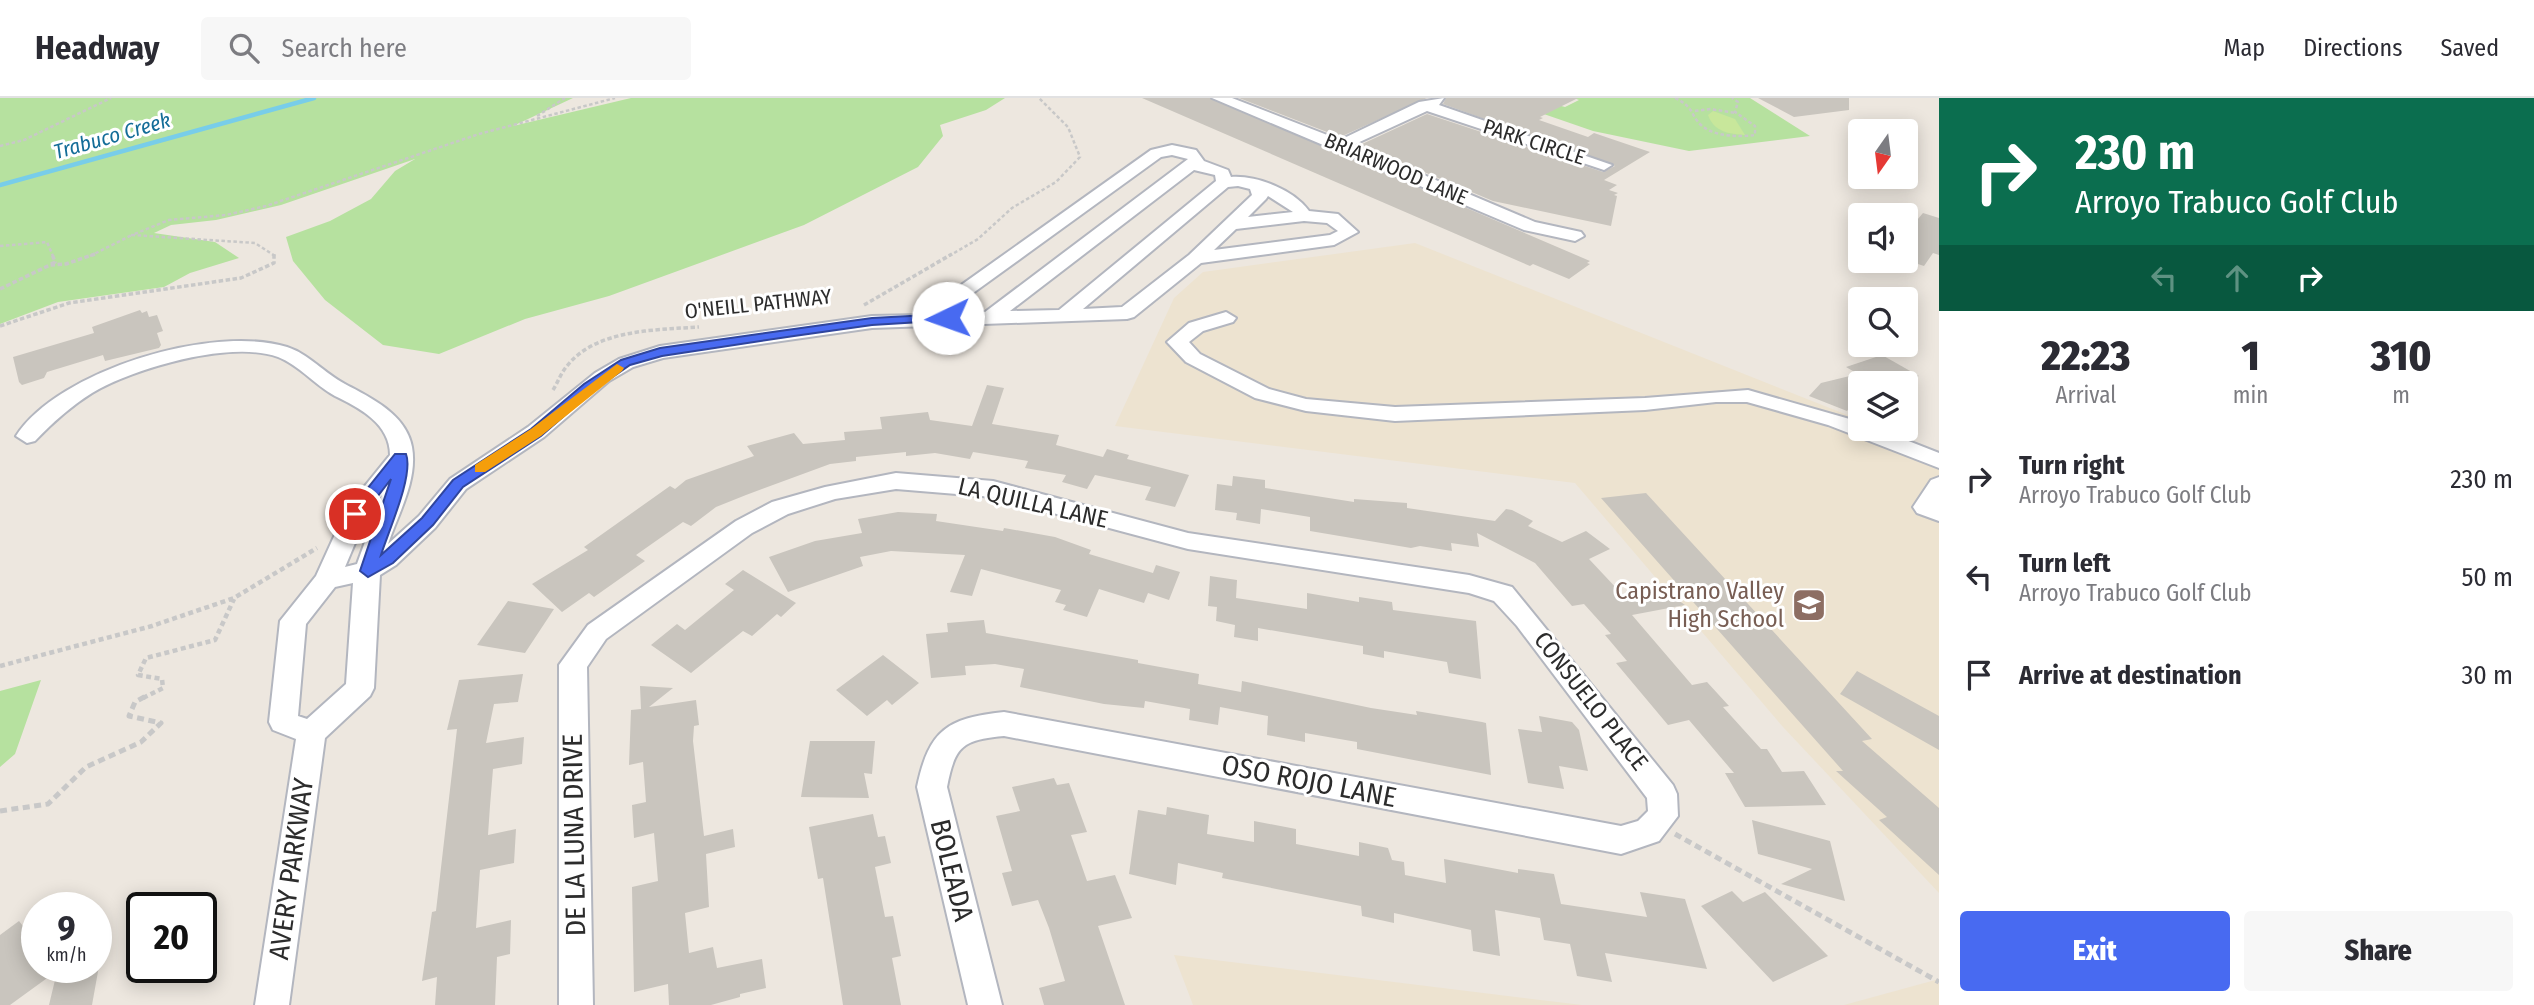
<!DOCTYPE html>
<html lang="en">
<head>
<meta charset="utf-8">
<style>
  :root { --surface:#fff; --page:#f7f7f7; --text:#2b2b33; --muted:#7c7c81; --line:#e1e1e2; --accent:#486af1 }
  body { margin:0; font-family:"Fira Sans Condensed",sans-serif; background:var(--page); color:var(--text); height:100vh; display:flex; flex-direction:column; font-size:26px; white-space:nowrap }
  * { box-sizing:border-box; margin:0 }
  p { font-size:23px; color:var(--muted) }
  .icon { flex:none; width:38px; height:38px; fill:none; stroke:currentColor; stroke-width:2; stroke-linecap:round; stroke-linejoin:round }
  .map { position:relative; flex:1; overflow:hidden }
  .details { display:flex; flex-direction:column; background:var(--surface); width:595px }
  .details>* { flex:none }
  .top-card { background:#0b6e4f; color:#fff; overflow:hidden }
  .needle { width:46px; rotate:194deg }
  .controls { position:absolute; left:1848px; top:21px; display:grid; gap:14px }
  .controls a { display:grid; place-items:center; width:70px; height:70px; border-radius:7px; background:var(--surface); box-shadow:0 4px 18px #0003; font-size:35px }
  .speed { position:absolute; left:21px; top:794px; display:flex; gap:14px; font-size:35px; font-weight:700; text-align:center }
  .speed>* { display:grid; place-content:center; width:91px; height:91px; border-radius:50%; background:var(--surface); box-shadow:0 4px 18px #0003; line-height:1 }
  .speed small { font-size:18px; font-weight:400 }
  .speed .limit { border:4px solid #111; border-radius:10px; background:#fff; color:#111 }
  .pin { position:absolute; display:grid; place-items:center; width:60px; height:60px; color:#fff; margin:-30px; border:4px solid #fff; border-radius:50%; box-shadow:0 2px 7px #0007 }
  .me { position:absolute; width:77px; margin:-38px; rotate:267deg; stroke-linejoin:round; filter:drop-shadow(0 0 5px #0008) }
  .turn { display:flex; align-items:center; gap:24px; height:147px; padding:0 21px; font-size:32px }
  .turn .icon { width:91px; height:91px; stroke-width:2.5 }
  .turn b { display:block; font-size:49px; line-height:60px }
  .lanes { display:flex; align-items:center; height:66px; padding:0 21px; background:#0003; justify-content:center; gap:35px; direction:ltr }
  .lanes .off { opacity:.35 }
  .eta { display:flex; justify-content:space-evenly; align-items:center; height:119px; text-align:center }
  .eta b { font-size:42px; font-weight:800; line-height:49px }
  .button { display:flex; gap:14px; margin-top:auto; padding:14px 21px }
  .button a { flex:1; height:80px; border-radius:7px; background:var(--accent); color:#fff; font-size:28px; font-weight:800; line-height:80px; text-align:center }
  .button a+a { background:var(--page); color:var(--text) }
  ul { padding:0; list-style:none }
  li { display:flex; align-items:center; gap:21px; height:98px; padding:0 21px }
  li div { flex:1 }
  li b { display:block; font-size:26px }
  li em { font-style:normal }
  header { display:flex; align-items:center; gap:42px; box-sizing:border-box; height:98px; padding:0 35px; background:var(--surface); border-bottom:2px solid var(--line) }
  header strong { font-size:33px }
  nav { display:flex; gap:38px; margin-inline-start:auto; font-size:24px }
  .search { width:490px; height:63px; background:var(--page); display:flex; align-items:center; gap:18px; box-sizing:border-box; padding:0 24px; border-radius:7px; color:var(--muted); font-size:26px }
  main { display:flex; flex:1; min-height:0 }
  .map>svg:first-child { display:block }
  .education { fill:#ede3d0 }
  .green { fill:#b6e19f }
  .pitch { fill:#c8e79b }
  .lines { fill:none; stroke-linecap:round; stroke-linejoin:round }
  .stream { stroke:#78cde9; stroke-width:4.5 }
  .building { fill:#c9c5be }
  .minor-casing { stroke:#b3b6bf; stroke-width:4 }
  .path-far3 { stroke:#c8c8c8; stroke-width:2.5; stroke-dasharray:3.5 2.5; stroke-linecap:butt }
  .path-far2 { stroke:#c8c8c8; stroke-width:3.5; stroke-dasharray:4.5 2.5; stroke-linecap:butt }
  .path-far1 { stroke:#c8c8c8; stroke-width:4.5; stroke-dasharray:5 3.5; stroke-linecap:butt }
  .path { stroke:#c8c8c8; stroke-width:5; stroke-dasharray:7 4.5; stroke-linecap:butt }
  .minor { fill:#fff; fill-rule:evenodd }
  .route { fill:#486af1; stroke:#2f459d; stroke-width:2 }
  .slow { fill:#f59e0b }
  .labels { text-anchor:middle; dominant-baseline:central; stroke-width:6; stroke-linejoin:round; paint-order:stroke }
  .far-water-label { font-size:21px; font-style:italic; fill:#146d98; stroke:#fff }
  .far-street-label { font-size:21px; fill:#2c2c2c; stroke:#fff }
  .street-label { font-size:24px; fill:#2c2c2c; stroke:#fff }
  .education-label { font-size:24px; fill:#785e54; stroke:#fff; text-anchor:end }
  .near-street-label { font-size:28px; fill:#2c2c2c; stroke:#fff }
</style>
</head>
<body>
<header>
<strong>Headway</strong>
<div class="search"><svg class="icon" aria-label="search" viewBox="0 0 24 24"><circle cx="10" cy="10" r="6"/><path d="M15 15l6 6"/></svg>Search here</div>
<nav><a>Map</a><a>Directions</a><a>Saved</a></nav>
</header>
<main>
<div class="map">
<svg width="1939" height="907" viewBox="0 0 1939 907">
  <rect width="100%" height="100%" fill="#ede7df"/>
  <path class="education" d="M1415,145L1860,322V331H1882L1920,346L1939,364V795L1783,629L1575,385L1115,328L1174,200L1203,174Z
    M1174,857L1582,907H1193Z
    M1939,881V907H1844Z"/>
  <path class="green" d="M0,0H573L513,28L631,0H1005L986,12L940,27L943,38L918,69L804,127L609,198L525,221L439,256L383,247L325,202L293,163L286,139L330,123L371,101L395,73L415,61L281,107L216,122L171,127L154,135L215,144L239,160L190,175L164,189L58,204L0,226Z
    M1574,0H1750L1810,38L1689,53L1593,33L1538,14L1554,6L1565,9L1579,2Z
    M41,582L15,656L0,669V593Z"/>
  <path class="pitch" d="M1713,13L1735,21L1745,37C1729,36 1714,34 1708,17Z"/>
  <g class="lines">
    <path class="stream" d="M0,87L314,0"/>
  </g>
  <path class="building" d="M1142,0H1210L1590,163L1587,165L1590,166L1569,181L1533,166L1530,168Z
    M1239,0H1427L1340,39Z
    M1446,0H1578L1540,19L1543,20L1539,22L1588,39L1594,35L1650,54L1604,82L1617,87L1609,92L1618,95L1614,97L1617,98L1611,128L1493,103L1360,47L1427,16L1603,74L1615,68L1443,6Z
    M1758,0H1849V12L1794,19Z
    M1923,115L1939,120V157L1933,155L1924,168L1906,162V135Z
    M140,212L142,215L147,213L149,219L157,217L163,233L157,235L161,247L159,250L105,263L103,257L47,274L44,280L22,287L19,284L13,259L94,235L92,229Z
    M1882,257L1919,278L1898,285H1860V314L1850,309L1847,313L1809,298L1821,285L1858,276L1846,269Z
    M987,287L1004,290L992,326L1059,337L1056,347L1103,359L1107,351L1129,357L1127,361L1189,377L1175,409L1145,402L1151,389L1095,377L1087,391L1062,384L1066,377L1025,370L1028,363L973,354L970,361L935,355L906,358V354L856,359V363L830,366L746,397L716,409L691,428L683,424L636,457L645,463L594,499L589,495L562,514L532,486L588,452L584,449L670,388L675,391L686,382L754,358L747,348L794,335L803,346L845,342L844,334L882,331L880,319L928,314L930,322L972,328Z
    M1233,378L1265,382V390L1354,404V401L1407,405V410L1495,423L1506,411L1512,412L1533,423L1528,428L1562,444L1586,433L1610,451L1589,461L1619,493L1624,497L1661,490L1685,507L1632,517L1692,587L1707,584L1729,608L1723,609L1761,651H1767L1782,674L1804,673L1826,707L1745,709L1725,675H1734L1689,622L1668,627L1616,565L1627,563L1605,537L1611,536L1584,506L1572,508L1535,465L1477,435L1479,449L1451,445L1452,453L1420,448L1411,450L1310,433V419L1261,411L1260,426L1236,422L1237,415L1215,412L1217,386L1232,388Z
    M1646,395L1872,641L1862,643L1939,710V777L1879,722L1887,719L1836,673H1843L1601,400Z
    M898,414L937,416L936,423L1003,433L1004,430L1055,439L1091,452L1089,456L1153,475L1156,467L1180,474L1169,502L1148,495L1144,505L1099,491L1087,519L1063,512L1066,507L1055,504L1061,492L981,471L972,498L950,494L965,457L891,453L860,459L863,468L788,494L769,459L815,443L862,435L858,421Z
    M743,472L796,505L781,519L777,516L752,538L743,533L691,575L651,547L677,526L685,532L734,492L725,486Z
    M1210,478L1237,482L1236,500L1307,511V495L1359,504V499L1392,504L1393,512L1476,523L1481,581L1449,575L1447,564L1384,553V560L1363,556V548L1258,530V543L1234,539L1235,527L1216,523L1217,509L1208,508Z
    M508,503L554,511L525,555L477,547Z
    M984,522L986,535L1138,562V565L1199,576L1198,586L1241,594L1242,583L1371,610L1417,617L1416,613L1482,624L1486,625L1491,677L1357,651V644L1305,635V644L1267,637L1268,618L1220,609L1218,627L1189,622L1190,611L1145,603L1144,610L1104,606L1020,589L1024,571L995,566L965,568L966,577L931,580L926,536L948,534L947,525Z
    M883,557L919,585L892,607L887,602L867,618L836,592Z
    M1857,573L1939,618V652L1840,596Z
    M523,576L518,604L494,606L486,645L524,639L522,666L493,671L490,708L488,737L516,731L514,765L480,772L476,830L511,822L510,856L497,859L495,907H435L437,879L422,883L432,814L436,813L457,631L447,632L459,582Z
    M640,588L673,590L649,609L696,602L699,627L694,628L693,643L704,738L733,731L735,749L706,756L709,809L685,815L689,855L713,849L717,870L762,861L766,890L740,896V899L711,907H669L668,886L634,894L632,789L658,783L654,735L634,740L632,707L646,704L643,664L629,667L631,612L641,611Z
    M1539,618L1572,624L1579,632L1588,673L1559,668L1564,691L1528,685L1518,631L1542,634Z
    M810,643H875L872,676L864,675L869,700L801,699Z
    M1054,680L1057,687L1069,685L1087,734L1071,737L1087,783L1115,777L1132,820L1098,828L1125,907H1044L1039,890L1065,883L1049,830L1038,802L1012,808L1002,775L1012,773L996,718L1020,713L1012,689Z
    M1167,709L1209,717L1207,736L1254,744V723L1296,731V746L1359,758V744L1388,750L1392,762L1404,764L1405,777L1446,785L1444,761L1518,775V771L1554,776L1561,806L1647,819L1640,794L1685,801L1707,871L1605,855L1612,884L1577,878L1570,846L1544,842L1540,820L1495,812L1500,858L1473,853L1471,832L1394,815V825L1362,818L1361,808L1222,780L1223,775L1178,765L1176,787L1129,776L1138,712L1166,717Z
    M873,716L878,739L885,738L891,765L875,769L885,819L893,818L901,858L892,860L901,907H843L823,780L818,781L809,729Z
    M1752,722L1830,743L1845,803L1781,786L1812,771L1758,756Z
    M1732,793L1743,804L1765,794L1828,858L1773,884L1701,808Z
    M19,823L37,846V870H61L10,907H0V837Z
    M99,868L92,907H49L55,882Z"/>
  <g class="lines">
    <g class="minor-casing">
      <path id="minor" d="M1212,0H1232L1340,42L1419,4L1444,0L1439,7L1612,67L1604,72L1427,13L1353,47L1535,124L1581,134L1584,138L1575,143L1524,132Z
        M1172,47L1196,52L1204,63L1228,72L1231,79C1257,77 1294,92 1309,113L1338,116L1358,134L1334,147L1201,165L1134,219L1127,221L872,230L663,260L633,269L609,283L544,339L466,391L435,430L396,467L380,477L374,590L370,598L325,640L289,907H255L296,641L273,632L269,624L280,523L316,478L347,410L390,357C390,326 360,310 335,298C315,287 299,267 278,259C231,242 134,270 92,295C71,308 52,325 35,343L27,345L16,338C59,272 213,226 287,249C309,256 324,275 345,286C371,300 406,316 412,349C418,382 398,416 388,446L419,418L450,381L528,329L595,275L619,261L660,248L872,218L919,217L1151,52ZM1172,57L1188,61L985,214L944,216L1161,59ZM1194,72L1215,77L1216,83L1059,212L1010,213ZM1238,88L1250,91L1252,97L1189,157L1122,209L1083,211L1228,89ZM1268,98L1293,114L1248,119L1266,101ZM1304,123L1327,125L1338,133L1330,137L1214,152L1236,131ZM382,397L357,466L345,469L366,419ZM353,485L346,586L307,621L298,618L306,526L335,489Z
        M1226,214L1236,220L1233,224L1203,233L1189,244L1200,256L1269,291L1306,301L1395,309L1645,300L1748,292L1860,324V331H1878L1939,355V370L1828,327L1747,304H1716L1645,312L1395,323L1306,313L1255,300L1186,264L1167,244L1189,225Z
        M896,375L993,383L1188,435L1469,477L1512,489L1673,687L1677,696L1678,718L1659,743L1621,756L1004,638C962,642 955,648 947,689L1002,907H968L917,689C929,632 947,620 1004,614L1621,728L1638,723L1648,713L1647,700L1517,528L1494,503L1469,495L1188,451L993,399L896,391L835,401L788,416L752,435L606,541L587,569L593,907H559V567L588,527L736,423L772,404L825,389Z
        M1939,379V423L1917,415L1913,409L1931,382Z"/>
    </g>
    <path class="path-far3" d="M1675,0C1695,10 1689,15 1701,27C1714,39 1739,39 1755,37V28L1735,14L1738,4L1732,0
      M1695,13L1710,11L1736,15
      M537,18L565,0
      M0,48L24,42L111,0
      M0,148L47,144L53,158
      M90,158L132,137
      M275,158L255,145L132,137L169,122L226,117L266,108L479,36L615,0
      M949,158L978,141L1012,110L1056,84L1080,59L1068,29L1039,0"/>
    <path class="path-far2" d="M51,166L55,164L52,156
      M0,191L50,167L66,166L95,156
      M864,207L952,156
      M0,228L69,205L241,180L274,165V156
      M553,292C558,284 561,275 567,268C596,231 656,232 699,229"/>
    <path class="path-far1" d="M0,568L152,528L234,500L317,450
      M143,600L163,590L162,581L138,577L146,560L215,542L234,501"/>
    <path class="path" d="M0,713L48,706L86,669L141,644L161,625L129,618L135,604L146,598
      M1675,736L1939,884"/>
    <use href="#minor" class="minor"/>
  </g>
  <path class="route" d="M948,216L953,217V222L872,227L794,238L662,258L630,267L594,292L541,338L463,389L433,427L393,465L368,479L360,473L391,381L361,420H350L347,416L395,356H406C414,377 388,434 381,457L422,420L453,382L531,331L584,286L621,262L660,250L794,231L872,220Z"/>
  <path class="slow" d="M617,266L624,270L622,273L541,338L485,374H475V367L531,331Z"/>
  <defs>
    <g id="school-square" transform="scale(1.75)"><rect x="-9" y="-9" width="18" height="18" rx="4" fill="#8d6e63" stroke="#fff"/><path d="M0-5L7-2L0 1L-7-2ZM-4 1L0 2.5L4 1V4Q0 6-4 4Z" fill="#fff"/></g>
  </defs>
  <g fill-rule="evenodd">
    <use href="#school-square" x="1809" y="507"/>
  </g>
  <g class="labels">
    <g class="far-water-label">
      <text transform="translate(112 38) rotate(-16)">Trabuco Creek</text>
    </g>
    <g class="far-street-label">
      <text transform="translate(1534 44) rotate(18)">PARK CIRCLE</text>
      <text transform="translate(1396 71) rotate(23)">BRIARWOOD LANE</text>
      <text transform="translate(758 206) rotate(-6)">O'NEILL PATHWAY</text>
    </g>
    <g class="street-label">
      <text transform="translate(1033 405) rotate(13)">LA QUILLA LANE</text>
      <text transform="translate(1591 603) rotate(52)">CONSUELO PLACE</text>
    </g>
    <g class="education-label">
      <text x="1784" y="493">Capistrano Valley<tspan x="1784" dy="28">High School</tspan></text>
    </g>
    <g class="near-street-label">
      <text transform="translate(1309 683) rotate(11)">OSO ROJO LANE</text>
      <text transform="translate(574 737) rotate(-91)">DE LA LUNA DRIVE</text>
      <text transform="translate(291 771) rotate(-82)">AVERY PARKWAY</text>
      <text transform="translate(952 772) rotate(76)">BOLEADA</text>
    </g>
  </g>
</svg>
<div class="controls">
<a><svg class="needle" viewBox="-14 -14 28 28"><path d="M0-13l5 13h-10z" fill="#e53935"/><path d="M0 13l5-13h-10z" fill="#7c7c81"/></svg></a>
<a><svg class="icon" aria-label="sound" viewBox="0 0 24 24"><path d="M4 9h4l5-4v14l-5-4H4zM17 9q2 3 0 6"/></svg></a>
<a><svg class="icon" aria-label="search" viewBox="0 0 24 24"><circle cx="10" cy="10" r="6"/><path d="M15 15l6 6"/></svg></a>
<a><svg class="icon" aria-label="layers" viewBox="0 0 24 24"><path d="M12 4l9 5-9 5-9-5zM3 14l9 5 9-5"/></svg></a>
</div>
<div class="speed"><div>9<small>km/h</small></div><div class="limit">20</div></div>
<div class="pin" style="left:355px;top:416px;background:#d93025"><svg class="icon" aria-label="arrive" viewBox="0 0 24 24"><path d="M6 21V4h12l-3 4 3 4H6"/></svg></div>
<svg class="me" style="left:948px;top:220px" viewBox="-20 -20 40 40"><circle r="19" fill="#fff"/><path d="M0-13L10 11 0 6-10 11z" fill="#486af1"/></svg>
</div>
<section class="details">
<div class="top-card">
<div class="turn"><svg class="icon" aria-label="right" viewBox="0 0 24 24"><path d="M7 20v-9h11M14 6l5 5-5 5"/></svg><div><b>230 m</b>Arroyo Trabuco Golf Club</div></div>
<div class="lanes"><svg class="icon off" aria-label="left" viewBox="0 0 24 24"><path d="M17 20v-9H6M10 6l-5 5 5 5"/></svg><svg class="icon off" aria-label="ahead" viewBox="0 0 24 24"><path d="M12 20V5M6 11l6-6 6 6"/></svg><svg class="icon" aria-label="right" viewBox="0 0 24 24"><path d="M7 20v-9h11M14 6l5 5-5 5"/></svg></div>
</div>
<div class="eta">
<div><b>22:23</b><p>Arrival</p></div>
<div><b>1</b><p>min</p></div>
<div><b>310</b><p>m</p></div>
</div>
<ul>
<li><svg class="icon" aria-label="right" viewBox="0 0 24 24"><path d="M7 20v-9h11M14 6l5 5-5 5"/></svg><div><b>Turn right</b><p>Arroyo Trabuco Golf Club</p></div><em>230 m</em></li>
<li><svg class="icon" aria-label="left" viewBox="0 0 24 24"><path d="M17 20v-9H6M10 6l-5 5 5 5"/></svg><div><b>Turn left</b><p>Arroyo Trabuco Golf Club</p></div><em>50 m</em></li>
<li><svg class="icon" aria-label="arrive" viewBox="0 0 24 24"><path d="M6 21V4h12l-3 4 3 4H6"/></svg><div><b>Arrive at destination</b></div><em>30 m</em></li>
</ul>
<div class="button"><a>Exit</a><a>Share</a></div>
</section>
</main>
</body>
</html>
